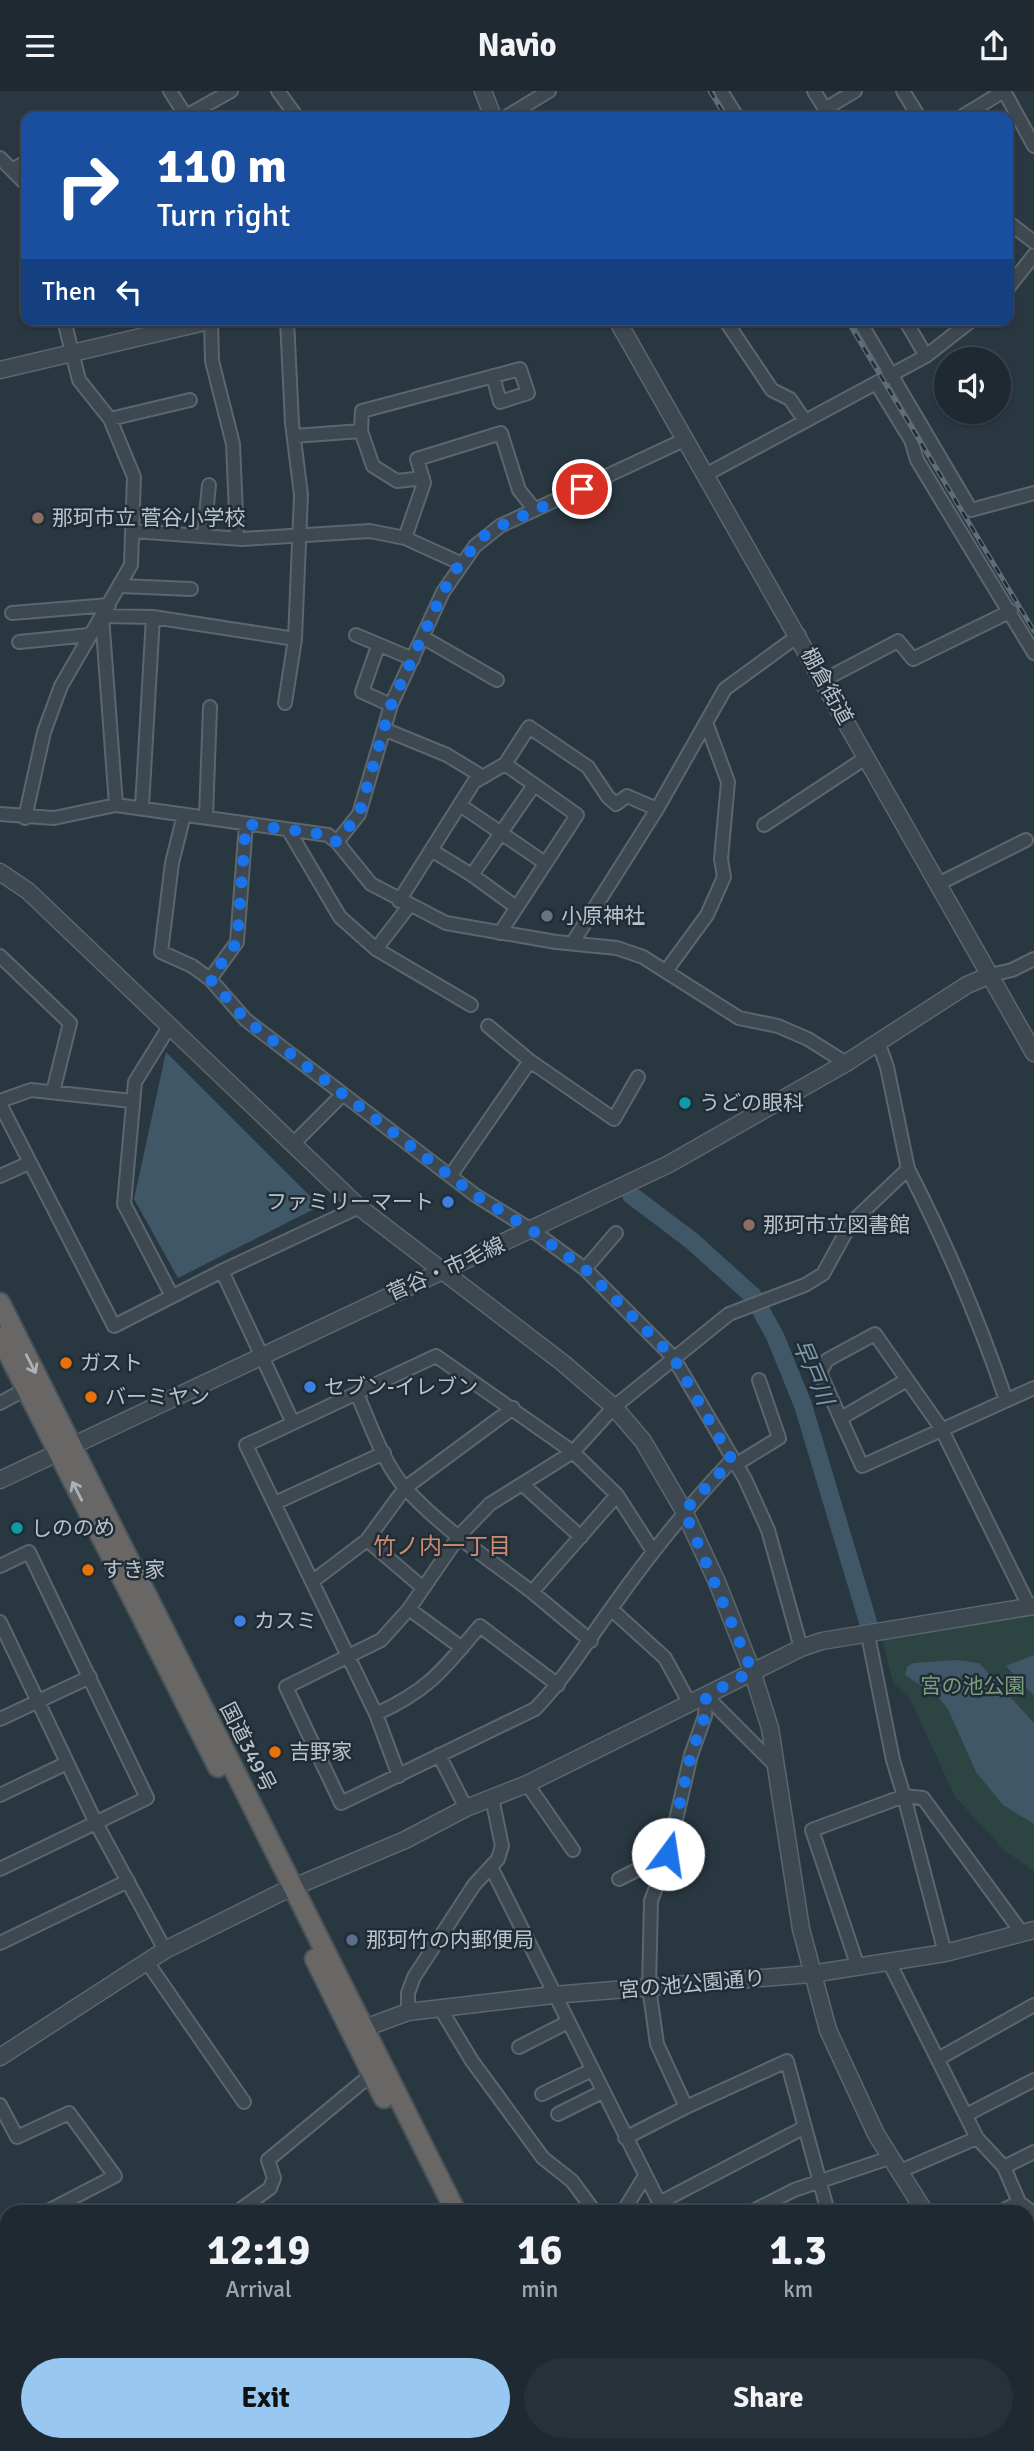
<!DOCTYPE html>
<html lang="en">
<head>
<meta charset="utf-8">
<style>
  :root { --surface:#1f2931; --page:#273139; --text:#f1f3f6; --muted:#a1a6ab; --line:#3c454d; --accent:#98c8f1 }
  body { margin:0; font-family:Signika,"Noto Sans JP",sans-serif; background:var(--page); color:var(--text); height:100vh; display:flex; flex-direction:column; font-size:26px; white-space:nowrap }
  * { box-sizing:border-box; margin:0 }
  p { font-size:23px; color:var(--muted) }
  .icon { flex:none; width:38px; height:38px; fill:none; stroke:currentColor; stroke-width:2; stroke-linecap:round; stroke-linejoin:round }
  .map { position:relative; flex:1; overflow:hidden }
  .sheet { position:absolute; left:0px; top:2114px; width:1034px; height:247px; display:flex; flex-direction:column; background:var(--surface); border-radius:21px 21px 0 0; box-shadow:0 2px 5px #0004,0 0 0 2px var(--line) }
  .sheet>* { flex:none }
  .guide { position:absolute; left:21px; top:21px; width:992px; height:214px; border-radius:14px; box-shadow:0 2px 5px #0004,0 0 0 2px var(--line); background:#1a4fa0; color:#fff; overflow:hidden }
  .tools { position:absolute; left:934px; top:256px; display:grid; gap:14px }
  .tools a { display:grid; place-items:center; width:77px; height:77px; border-radius:50%; background:var(--surface); box-shadow:0 2px 5px #0004,0 0 0 2px var(--line); font-size:35px }
  .pin { position:absolute; display:grid; place-items:center; width:60px; height:60px; color:#fff; margin:-30px; border:4px solid #fff; border-radius:50%; box-shadow:0 2px 7px #0007 }
  .me { position:absolute; width:77px; margin:-38px; rotate:14deg; stroke-linejoin:round; filter:drop-shadow(0 0 5px #0008) }
  .turn { display:flex; align-items:center; gap:24px; height:147px; padding:0 21px; font-size:32px }
  .turn .icon { width:91px; height:91px; stroke-width:2.5 }
  .turn b { display:block; font-size:49px; line-height:60px }
  .then { display:flex; align-items:center; height:66px; padding:0 21px; background:#0003; gap:14px; font-size:26px }
  .eta { display:flex; justify-content:space-evenly; align-items:center; height:119px; text-align:center }
  .eta b { font-size:42px; font-weight:700; line-height:49px }
  .action { display:flex; gap:14px; margin-top:auto; padding:14px 21px }
  .action a { flex:1; height:80px; border-radius:42px; background:var(--accent); color:#111; font-size:28px; font-weight:700; line-height:80px; text-align:center }
  .action a+a { background:var(--page); color:var(--text) }
  header { display:flex; justify-content:space-between; align-items:center; height:91px; padding:0 21px; background:var(--surface); font-size:32px; font-weight:700 }
  .map>svg:first-child { display:block }
  .green { fill:#2c4442 }
  .water { fill:#405768 }
  .lines { fill:none; stroke-linecap:round; stroke-linejoin:round }
  .river { stroke:#405768; stroke-width:18 }
  .minor-casing { stroke:#5b666e; stroke-width:16 }
  .tertiary-casing { stroke:#5b666e; stroke-width:19 }
  .trunk-casing { stroke:#47535b; stroke-width:23 }
  .minor { stroke:#3d4850; stroke-width:12 }
  .tertiary { stroke:#3d4850; stroke-width:16 }
  .trunk { stroke:#686765; stroke-width:19 }
  .rail-casing { stroke:#5f6d77; stroke-width:5 }
  .rail { stroke:#212d36; stroke-width:2.5; stroke-dasharray:8; stroke-linecap:butt }
  .oneway { stroke:#aab1b7 }
  .route { stroke:#1a73e8; stroke-width:12; stroke-dasharray:0 21.6 }
  .education-dot { fill:#8d6e63; stroke:#212d36; stroke-width:2.5 }
  .worship-dot { fill:#6b7280; stroke:#212d36; stroke-width:2.5 }
  .culture-dot { fill:#0f9aa8; stroke:#212d36; stroke-width:2.5 }
  .shop-dot { fill:#3f7fe0; stroke:#212d36; stroke-width:2.5 }
  .food-dot { fill:#e8710a; stroke:#212d36; stroke-width:2.5 }
  .service-dot { fill:#5c6f8a; stroke:#212d36; stroke-width:2.5 }
  .labels { text-anchor:middle; dominant-baseline:central; stroke-width:5; stroke-linejoin:round; paint-order:stroke }
  .poi-label { font-size:21px; fill:#bac3cb; stroke:#212d36; text-anchor:start }
  .street-label { font-size:21px; fill:#bac3cb; stroke:#212d36 }
  .park-label { font-size:21px; fill:#7a9f7c; stroke:#212d36 }
  .water-label { font-size:23px; font-style:italic; fill:#7d97ab; stroke:#212d36 }
  .neighbourhood-label { font-size:23px; fill:#cf8b71; stroke:#212d36 }
</style>
</head>
<body>
<header><svg class="icon" aria-label="menu" viewBox="0 0 24 24"><path d="M4 6h16M4 12h16M4 18h16"/></svg>Navio<svg class="icon" aria-label="share" viewBox="0 0 24 24"><path d="M12 15V3M7 8l5-5 5 5M5 13v7h14v-7"/></svg></header>
<div class="map">
<svg width="1034" height="2360" viewBox="0 0 1034 2360">
  <rect width="100%" height="100%" fill="#293741"/>
  <path class="green" d="M1020,1524H1034V1780L1004,1759L955,1706L910,1608L893,1591L881,1545Z"/>
  <path class="water" d="M166,961L320,1115L178,1187L134,1108Z
    M1034,1564V1605L1006,1575Z
    M956,1569L979,1572L1034,1632V1733L1003,1714L976,1681L948,1618L937,1605L905,1584L907,1576L913,1572Z"/>
  <g class="lines">
    <path class="river" d="M631,1104L692,1150L753,1205L775,1245L803,1314L868,1531"/>
    <g class="minor-casing">
      <path id="minor" d="M170,0L186,25L231,0
        M278,0L297,26
        M721,0L737,26
        M814,0L825,18L855,0
        M903,0L919,26
        M506,26L549,0
        M961,26L1004,0L1034,55
        M0,67L26,93
        M12,79L26,71
        M1008,131L1034,151
        M1008,197L1034,164
        M211,229L212,270L233,353L237,447
        M725,229L772,299L790,308L805,330
        M859,229L971,419L1034,402
        M905,229L926,265
        M876,292L911,349L917,369L1034,562
        M110,328L190,309
        M294,345L361,340
        M707,383L926,265L972,229
        M423,387L397,390L373,375L361,340L362,320L520,278L528,302L500,311L493,285
        M133,440L242,448L370,440L405,447
        M204,444L209,394
        M460,472L405,447L424,392L417,368L501,342L519,399L535,419
        M121,495L191,498
        M12,522L109,514
        M356,544L413,568
        M424,547L497,589
        M19,551L89,544
        M378,555L362,601L391,614
        M824,589L898,550L913,568L1011,520
        M285,612L295,548
        M386,639L447,664L483,686
        M505,673L529,636L588,676L608,706L616,713L627,705L657,718
        M116,714L102,525L153,526
        M460,714L545,772
        M142,716L153,526L295,548L301,404L292,332L287,229
        M0,723L54,727L116,714L328,744L337,751L359,723L391,614L443,501L475,455L500,435L686,348
        M184,724L172,772L161,861L192,875L210,888L246,929L475,1104L533,1140L585,1178L673,1266L745,1388L768,1439L801,1557
        M206,726L210,616
        M25,727L44,641L61,595L131,474L134,386L110,328L79,289L64,229
        M764,734L867,666
        M289,740L340,826L376,858L471,914
        M337,751L371,793L446,832L556,851L617,857L643,866L739,927L778,935L808,948L846,972
        M431,759L472,784
        M938,793L1026,749
        M399,810L474,691L505,673L577,724L500,842
        M516,816L472,784L534,694
        M573,851L657,718L725,598L799,544
        M376,858L409,815
        M0,865L70,932L53,1001
        M666,880L707,824L724,786L721,768L728,691L707,634
        M990,884L1012,879L1034,868
        M210,888L237,851L246,733
        M488,935L530,970
        M169,936L135,991L124,1113L172,1205
        M0,1010L31,999L132,1010
        M0,1013L114,1235L222,1180L359,1116
        M292,1054L343,1003
        M908,1078C947,1154 979,1229 1006,1309
        M451,1084L530,970L614,1028L638,986
        M0,1085L29,1072
        M585,1178L616,1142
        M222,1180L293,1332
        M357,1303C371,1334 383,1373 407,1399C443,1438 490,1469 532,1501L617,1404
        M0,1312L26,1298
        M841,1327L907,1289
        M732,1369C688,1415 650,1463 613,1515C587,1551 566,1586 535,1618L341,1712L286,1596L381,1549L409,1518L459,1445L490,1413L573,1361L614,1316L729,1223L805,1194L823,1183L851,1132L908,1078L887,976L878,951
        M735,1374L779,1347L759,1289
        M522,1393L581,1446
        M275,1412L384,1362
        M367,1449L422,1496
        M0,1475L29,1461L147,1707L0,1778
        M313,1490L367,1449L405,1397L513,1317
        M532,1501L591,1550
        M1029,1515L941,1337L875,1243L827,1269L820,1282L862,1375L1034,1297
        M409,1518L462,1557
        M611,1518L665,1567L690,1613
        M0,1531L96,1732L165,1859
        M868,1544L893,1669L904,1705L923,1707L1022,1842
        M706,1605L775,1674
        M376,1623C429,1599 444,1578 480,1535L558,1594
        M0,1628L90,1586
        M439,1664L466,1717
        M399,1685L376,1623L246,1354L436,1265L573,1361L617,1404L653,1460
        M527,1693L573,1759
        M0,1704L67,1672
        M491,1776L664,2121
        M619,1788L668,1763
        M0,1852L128,1790
        M147,1871L244,2011
        M890,1873L977,2047L898,2081
        M858,1876L812,1739L904,1705L945,1862
        M440,1917L472,1970L543,2067L572,2090L595,2121
        M408,1921V1902L414,1886L474,1794L498,1768L502,1755L492,1707
        M519,1956L568,1931
        M938,1968L1034,1914
        M542,2003L592,1979
        M0,2014L17,2046L69,2022L115,2085L46,2121
        M686,2016L657,1953L649,1896L651,1810L667,1767L691,1664L705,1625L706,1605
        M558,2023L602,2001
        M966,2024L1034,1989
        M625,2047L686,2016L787,1970L828,2121
        M977,2047L1004,2076
        M1034,2061L1004,2076L1019,2111L1034,2123
        M659,2112L805,2036
        M237,2121L270,2097L274,2087L268,2069L372,1983
        M623,2121L645,2085
        M751,2121L794,2099L889,2067
        M1000,2121L1019,2111
        M0,2144L7,2141
        M0,2189L7,2202
        M1027,2191L1034,2198
        M1027,2277L1034,2271
        M0,2285L7,2279
        M39,2354L44,2360
        M104,2354L106,2358
        M234,2354L238,2360
        M273,2354L277,2360
        M774,2354L777,2360
        M826,2354L889,2360
        M18,2360L27,2354
        M213,2360L220,2354
        M248,2360L257,2354
        M747,2360L759,2354
        M996,2360L998,2354"/>
    </g>
    <g class="tertiary-casing">
      <path id="tertiary" d="M483,0L493,26
        M617,229L1034,962
        M0,279L213,229
        M0,781L28,800L359,1116L563,1272L614,1316L643,1350L684,1420L717,1491L752,1580L770,1637L801,1838L828,1939L876,2043L925,2121
        M0,1389L669,1073L846,972L967,894L990,884
        M354,1941L408,1921L553,1904L811,1883L945,1862L1034,1839
        M0,1966L165,1859L282,1801L405,1749L466,1717L527,1693L801,1557L822,1550L1034,1515
        M1027,2234L1034,2241"/>
    </g>
    <g class="trunk-casing">
      <path id="trunk" d="M0,1212L456,2121
        M0,1246L218,1676
        M315,1868L384,2007
        M557,2354L559,2360"/>
    </g>
    <use href="#minor" class="minor"/>
    <use href="#tertiary" class="tertiary"/>
    <use href="#trunk" class="trunk"/>
    <g class="rail-casing">
      <path id="rail" d="M710,0L726,26
        M847,229L1034,540"/>
    </g>
    <use href="#rail" class="rail"/>
  </g>
  <defs><path id="oneway-shaft" d="M-6 0H5M1.5-3L5.5 0L1.5 3" fill="none" stroke-width="1.6" stroke-linecap="round" stroke-linejoin="round" transform="scale(1.75)"/></defs>
  <g class="oneway">
    <use href="#oneway-shaft" transform="translate(31 1273) rotate(63)"/>
    <use href="#oneway-shaft" transform="translate(77 1400) rotate(-117)"/>
  </g>
  <g class="lines">
    <path class="route" d="M582,398L500,435L485,444L460,472L443,501L391,614L359,723L337,751L328,744L246,733L237,851L210,888L246,929L475,1104L533,1140L585,1178L673,1266L732,1369L684,1420L752,1580L706,1605L705,1625L691,1664L668,1763"/>
  </g>
  <g class="education-dot">
    <circle cx="38" cy="427" r="7"/>
    <circle cx="749" cy="1134" r="7"/>
  </g>
  <circle class="worship-dot" cx="547" cy="825" r="7"/>
  <g class="culture-dot">
    <circle cx="685" cy="1012" r="7"/>
    <circle cx="17" cy="1437" r="7"/>
  </g>
  <g class="shop-dot">
    <circle cx="448" cy="1111" r="7"/>
    <circle cx="310" cy="1296" r="7"/>
    <circle cx="240" cy="1530" r="7"/>
  </g>
  <g class="food-dot">
    <circle cx="66" cy="1272" r="7"/>
    <circle cx="91" cy="1306" r="7"/>
    <circle cx="88" cy="1479" r="7"/>
    <circle cx="275" cy="1661" r="7"/>
  </g>
  <circle class="service-dot" cx="352" cy="1849" r="7"/>
  <g class="labels">
    <g class="poi-label">
      <text x="52" y="427">那珂市立 菅谷小学校</text>
      <text x="561" y="825">小原神社</text>
      <text x="699" y="1012">うどの眼科</text>
      <text x="434" y="1111" text-anchor="end">ファミリーマート</text>
      <text x="763" y="1134">那珂市立図書館</text>
      <text x="80" y="1272">ガスト</text>
      <text x="324" y="1296">セブン-イレブン</text>
      <text x="105" y="1306">バーミヤン</text>
      <text x="31" y="1437">しののめ</text>
      <text x="102" y="1479">すき家</text>
      <text x="254" y="1530">カスミ</text>
      <text x="289" y="1661">吉野家</text>
      <text x="366" y="1849">那珂竹の内郵便局</text>
    </g>
    <g class="street-label">
      <text transform="translate(827 595) rotate(61)">棚倉街道</text>
      <text transform="translate(446 1178) rotate(-24)">菅谷・市毛線</text>
      <text transform="translate(248 1656) rotate(63)">国道349号</text>
      <text transform="translate(692 1893) rotate(-5)">宮の池公園通り</text>
    </g>
    <g class="park-label">
      <text x="973" y="1595">宮の池公園</text>
    </g>
    <g class="water-label">
      <text transform="translate(813 1281) rotate(67)">早戸川</text>
    </g>
    <g class="neighbourhood-label">
      <text x="442" y="1455">竹ノ内一丁目</text>
    </g>
  </g>
</svg>
<div class="tools">
<a><svg class="icon" aria-label="sound" viewBox="0 0 24 24"><path d="M4 9h4l5-4v14l-5-4H4zM17 9q2 3 0 6"/></svg></a>
</div>
<div class="pin" style="left:582px;top:398px;background:#d93025"><svg class="icon" aria-label="arrive" viewBox="0 0 24 24"><path d="M6 21V4h12l-3 4 3 4H6"/></svg></div>
<svg class="me" style="left:668px;top:1763px" viewBox="-20 -20 40 40"><circle r="19" fill="#fff"/><path d="M0-13L10 11 0 6-10 11z" fill="#1a73e8"/></svg>
<div class="guide">
<div class="turn"><svg class="icon" aria-label="right" viewBox="0 0 24 24"><path d="M7 20v-9h11M14 6l5 5-5 5"/></svg><div><b>110 m</b>Turn right</div></div>
<div class="then">Then<svg class="icon" aria-label="left" viewBox="0 0 24 24"><path d="M17 20v-9H6M10 6l-5 5 5 5"/></svg></div>
</div>
<section class="sheet">
<div class="eta">
<div><b>12:19</b><p>Arrival</p></div>
<div><b>16</b><p>min</p></div>
<div><b>1.3</b><p>km</p></div>
</div>
<div class="action"><a>Exit</a><a>Share</a></div>
</section>
</div>
</body>
</html>
